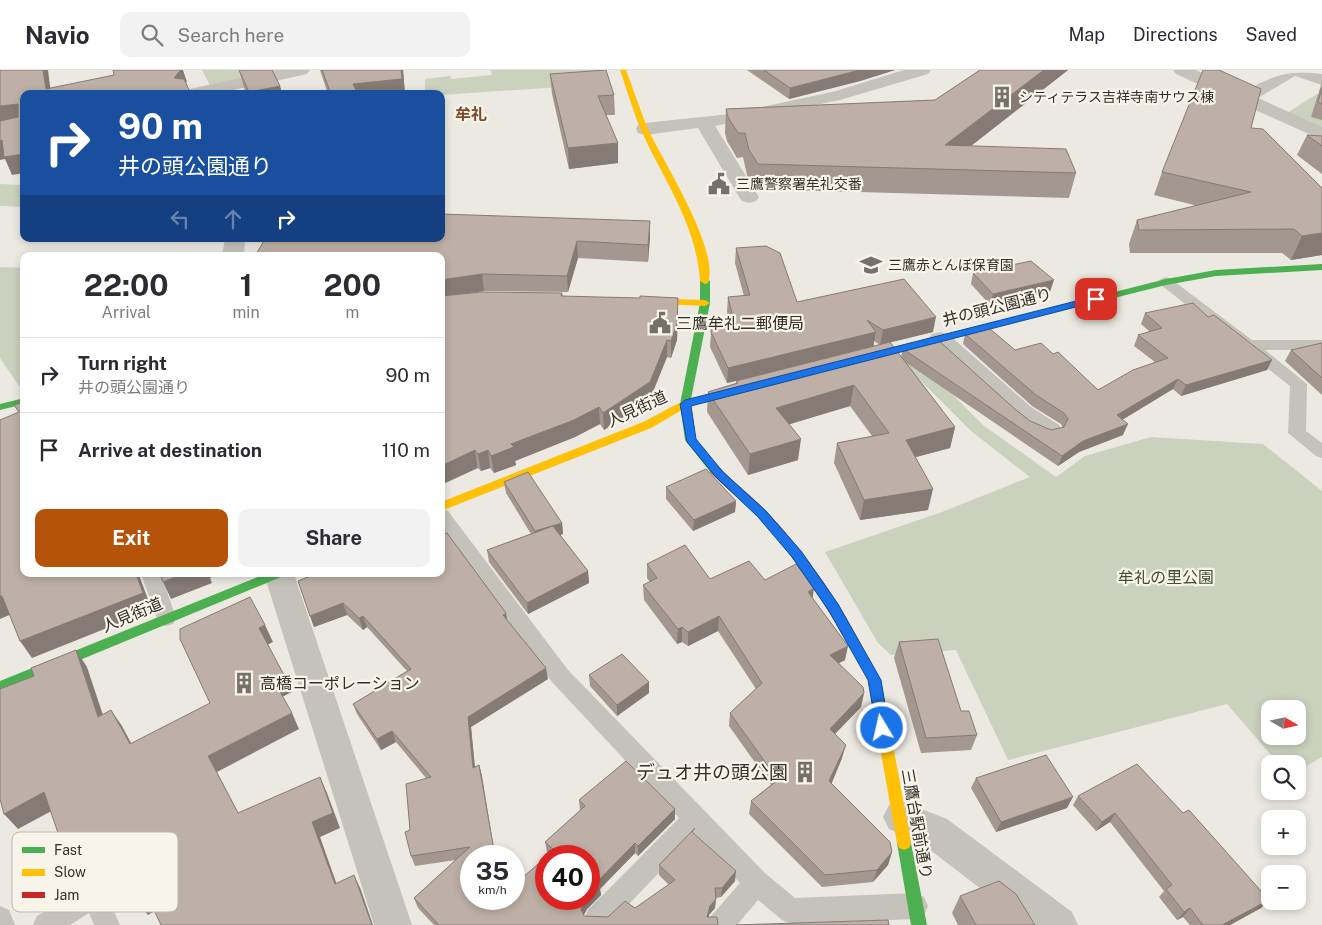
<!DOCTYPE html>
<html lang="en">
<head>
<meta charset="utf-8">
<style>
  :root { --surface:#fff; --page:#f2f2f3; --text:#2b2b33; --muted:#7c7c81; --line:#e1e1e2; --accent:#b45309 }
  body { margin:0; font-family:"Public Sans","Noto Sans JP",sans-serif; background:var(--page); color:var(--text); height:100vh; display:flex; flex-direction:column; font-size:19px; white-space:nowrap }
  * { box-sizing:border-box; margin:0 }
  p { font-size:16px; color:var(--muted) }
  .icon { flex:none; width:28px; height:28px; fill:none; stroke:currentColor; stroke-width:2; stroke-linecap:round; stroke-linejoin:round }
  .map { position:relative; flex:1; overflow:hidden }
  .drawer { position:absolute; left:20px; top:182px; width:425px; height:325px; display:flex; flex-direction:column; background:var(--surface); border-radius:10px; box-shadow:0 2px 8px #0003 }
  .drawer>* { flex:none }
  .banner { position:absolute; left:20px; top:20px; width:425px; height:152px; border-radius:10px; box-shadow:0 2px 8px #0003; background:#1a4fa0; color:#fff; overflow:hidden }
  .needle { width:32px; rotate:99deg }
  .fabs { position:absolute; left:1261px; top:630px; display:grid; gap:10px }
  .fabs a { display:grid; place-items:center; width:45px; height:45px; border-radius:10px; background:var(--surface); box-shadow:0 2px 8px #0003; font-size:25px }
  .speed { position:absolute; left:460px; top:775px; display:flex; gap:10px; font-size:25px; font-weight:700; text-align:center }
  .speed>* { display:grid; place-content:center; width:65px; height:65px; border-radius:50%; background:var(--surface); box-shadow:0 2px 8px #0003; line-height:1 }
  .speed small { font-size:12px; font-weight:400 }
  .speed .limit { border:8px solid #d22; background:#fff; color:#111 }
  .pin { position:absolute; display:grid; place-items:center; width:42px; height:42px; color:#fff; margin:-21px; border-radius:10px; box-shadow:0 2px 8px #0006 }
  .me { position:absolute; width:55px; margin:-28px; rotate:351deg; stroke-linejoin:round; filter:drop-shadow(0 0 4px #0008) }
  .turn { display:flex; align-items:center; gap:18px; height:105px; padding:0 15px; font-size:22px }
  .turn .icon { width:65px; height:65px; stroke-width:2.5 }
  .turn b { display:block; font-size:35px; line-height:42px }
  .lanes { display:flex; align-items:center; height:48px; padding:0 15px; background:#0003; justify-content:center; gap:25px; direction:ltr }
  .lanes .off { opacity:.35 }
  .eta { display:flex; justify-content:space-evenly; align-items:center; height:85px; text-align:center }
  .eta b { font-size:30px; font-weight:700; line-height:35px }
  .cta { display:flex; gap:10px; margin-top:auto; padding:10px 15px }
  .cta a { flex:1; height:58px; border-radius:10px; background:var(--accent); color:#fff; font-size:20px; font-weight:700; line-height:58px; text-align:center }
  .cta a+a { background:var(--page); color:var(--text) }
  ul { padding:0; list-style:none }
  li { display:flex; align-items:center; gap:15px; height:75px; padding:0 15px; border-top:1px solid var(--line) }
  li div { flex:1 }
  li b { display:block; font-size:19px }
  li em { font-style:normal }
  header { display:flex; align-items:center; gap:30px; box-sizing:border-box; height:70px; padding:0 25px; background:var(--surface); border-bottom:1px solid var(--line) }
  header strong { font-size:24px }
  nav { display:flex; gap:28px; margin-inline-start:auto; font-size:18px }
  .search { width:350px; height:45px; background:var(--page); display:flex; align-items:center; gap:12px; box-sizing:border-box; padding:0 18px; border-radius:10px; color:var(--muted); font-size:19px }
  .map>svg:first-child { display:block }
  .green { fill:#cad1bd; fill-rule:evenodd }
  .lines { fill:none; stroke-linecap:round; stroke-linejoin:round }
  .lane { fill:#c5c1bb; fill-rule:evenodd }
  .street { fill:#c5c1bb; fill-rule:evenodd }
  .fast { fill:#4caf50; fill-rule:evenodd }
  .slow { fill:#ffc107; fill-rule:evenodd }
  .jam { fill:#c62828; fill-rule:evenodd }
  .wall { fill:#a3978f; fill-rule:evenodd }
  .shaded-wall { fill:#857b74 }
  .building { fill:#beb0a6; stroke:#857b74 }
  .route { fill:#1a73e8; stroke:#114b97 }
  .labels { text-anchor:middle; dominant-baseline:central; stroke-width:4.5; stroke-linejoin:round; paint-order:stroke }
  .far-poi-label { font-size:14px; fill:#352f29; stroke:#f8f4ea; text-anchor:start }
  .far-quarter-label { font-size:16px; font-weight:bold; fill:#7d492a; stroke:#f8f4ea }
  .street-label { font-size:16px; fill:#352f29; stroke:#f8f4ea }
  .poi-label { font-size:16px; fill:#352f29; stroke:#f8f4ea; text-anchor:start }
  .park-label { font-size:16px; fill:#405130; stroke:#f8f4ea }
  .near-poi-label { font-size:19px; fill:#352f29; stroke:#f8f4ea; text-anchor:end }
  .key { fill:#f8f4ea; stroke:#beb9b0; stroke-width:1 }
  .key-label { font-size:14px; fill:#352f29 }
</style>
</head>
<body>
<header>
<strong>Navio</strong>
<div class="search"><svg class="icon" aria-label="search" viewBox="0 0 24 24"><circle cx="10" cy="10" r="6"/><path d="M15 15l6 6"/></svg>Search here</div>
<nav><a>Map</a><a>Directions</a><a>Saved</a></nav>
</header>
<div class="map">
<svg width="1322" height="855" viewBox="0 0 1322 855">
  <rect width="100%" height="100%" fill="#ece9e2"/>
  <path class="green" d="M202,0H281L210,15Z
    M491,0H598L604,14L441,25L425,24V9L450,6L451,9L492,5Z
    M1317,24L1322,25V59L1287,43Z
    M0,114L24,115V137L0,136Z
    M0,197L24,198V315L19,316L0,288Z
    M912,284L983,355L1056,407L1085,386L1151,367L1263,374L1322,421V687L1298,701V694H1279L1227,634L1008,690L956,580L891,585L878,573L825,482L942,442L1030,407L971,361L898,288ZM1270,639H1298V666H1270Z"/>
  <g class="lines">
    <path class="lane" d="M1166,207L1171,209L1252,270H1322V280H1265L1307,314L1306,361L1322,373V388L1316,386L1288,363L1290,316L1161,215L1158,212L1161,209Z
      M441,439L448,441L568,600L766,804L795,828L915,823L924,827L928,836L924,845L915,849L791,854L782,850L758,830L737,855H707L711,846L740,813L695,765L609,855H587L584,849L588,840L679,748L552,612L441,460Z
      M141,504H161L176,548L173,554L166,556L159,554Z
      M94,814L103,817L120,855H94L89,843L70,855H33L37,846Z
      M0,836L9,840L15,855H0Z"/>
    <path class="street" d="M277,0H310L307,4L215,24H181L184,20L190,19Z
      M904,0H931L928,4L840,30L715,56L759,127L756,131L749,133L742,131L739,127L698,58L645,65L638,63L636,59L638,55L645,53L730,44L836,21Z
      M1173,0H1196L1244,22C1273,5 1288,0 1322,4V15L1295,6L1258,28L1322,57V70L1176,4Z
      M225,169H245L244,186H222Z
      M940,262L948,264L1031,337L1059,355L1063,361L1059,367C1052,369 1047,370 1041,367C1006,351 961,301 932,274L928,269L932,264Z
      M264,504H294L412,855H374Z
      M901,731L947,749L1072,842L1078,855H1028L921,773L889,759L883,747L889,735Z"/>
    <path class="fast" d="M1322,194V200L1216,206L1166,215L1090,234L1085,231L1087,229L1166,209L1216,200Z
      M705,208L710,211V233L690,334L695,369L720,400L715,404L711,403L685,370L680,334L700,233V211Z
      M24,328V334L0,340V334Z
      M265,504H283L281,507L0,623V611Z
      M904,766L909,768L911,773L927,855H911L897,773L899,768Z"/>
    <path class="slow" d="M620,0H626C634,20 640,41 649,61C664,93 720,180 708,213L705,214L700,211C696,153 665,113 642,62C633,42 627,20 620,0Z
      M642,228L705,230L710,233L705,236L639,233L637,231Z
      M1090,228L1093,229V233L859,292L854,289L859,286Z
      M745,315L750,318L749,320L689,336L651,358L441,441V432L643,352L681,332Z
      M854,568L858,569L881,610L911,773L909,778L904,780L899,778L897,773L868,610L848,573L850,569Z"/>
    <path class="jam" d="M715,396L719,397C734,413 752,426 767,442C803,480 836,526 860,573L858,577L854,578L850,577C823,531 795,486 759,448C744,432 726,419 711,403L710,400L711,397Z"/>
  </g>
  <path class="wall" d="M239,0H272L280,16L282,24H246Z
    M320,0H403L405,24H328Z
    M747,0H895L860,11L789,29Z
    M980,0H1068L971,76L1076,103L1069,128L756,119L747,105L743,87L737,88L727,71L725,63L726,39L935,30Z
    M550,4L614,25L615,45H606L618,93L569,99L552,24Z
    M1322,12V50L1311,47Z
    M1251,58L1322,118V185L1291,190L1282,183H1130L1129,174L1137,150L1198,136L1154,125L1162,102Z
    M1307,65L1322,66V104L1297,85Z
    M650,167L648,192L578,188L568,222L484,221L468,223H562L563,226L678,245L677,270L671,288L667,287L650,329L604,360L600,354L575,367L515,391L516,395L494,403L490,398L481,401L478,398L441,186H255Z
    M736,178L797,232L933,262L890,272L901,287L903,279L1016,340L1030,351L1051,360L1063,358L1061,354L1032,336L963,274L965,264L1015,280L1053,284L1098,320L1155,292L1134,276L1138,265L1150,262L1141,254L1145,243L1267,300L1181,326L1173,319L1122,350L1123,365L1079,382L1058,396L905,292L955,357L950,378L916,387L928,440L860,450L834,393L837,373L872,366L850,336L789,354L798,390L748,405L707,342L708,322L736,313V311L727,313L710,277L711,262L729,251L727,242L728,227L744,226L735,193ZM874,271L880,275L874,276Z
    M973,203L1050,222L990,235L971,214Z
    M1322,273V325L1285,291L1291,280Z
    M504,412L562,453L563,464L560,465L588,501L589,513L528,544L489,492L487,480L531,464L506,423Z
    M666,417L736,431L735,442L693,461L666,429Z
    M647,494L710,509L765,510L813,528L845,590L839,593L864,623L861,637L835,664L842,688L831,713L892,782L888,795L873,812L822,817L749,744L751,731L771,715L729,656L730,643L756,619L718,561L688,576L682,572L677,574L644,530L643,515L650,512L647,508Z
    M298,511L507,550L548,609L471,657L475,697L479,695L482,706L471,829H514L549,784L547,782L545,772L580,741L579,730L675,739V749L638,786L635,783L600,819L601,825L587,839L584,845V846L608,847L635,838L669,815L659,805V795L695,765L735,811L721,827L716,828L715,838L709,845V847L718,855H434L418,838L414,828L456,790L415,796L411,786L410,760L426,708L396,672L381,680L357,644L353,634L407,601L367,557L363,560L347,545L314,557Z
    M899,572L961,641L977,665L971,680L921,683L894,588Z
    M589,605L649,612V623L617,646L590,616Z
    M976,708L1067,738L996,762L971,718Z
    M1078,726L1183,743L1269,830L1261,838L1230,855H1190L1183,847L1177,850L1159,827L1164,821L1110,752L1096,761L1073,735Z
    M960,826L1035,855H958L952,843Z"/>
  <path class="shaded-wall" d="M43,0H48L51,24L46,19Z
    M179,0H183L187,12L184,13L174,8Z
    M401,0H403L405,24H355L353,14Z
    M860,0H895L860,11L789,29L790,18Z
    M1044,0H1068L940,100L945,75Z
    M280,16L282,24H250L249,22Z
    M18,34L24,47L0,55V36Z
    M2,70L24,84V103L12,105L5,89L0,90V71Z
    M618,73V93L569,99L568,78Z
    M650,151V167L648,192V175Z
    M1322,163V185L1291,190L1302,166Z
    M577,171L578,188L568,222L567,206Z
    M482,204L484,221L441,227V210Z
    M1054,210L1050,222L990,235L993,224Z
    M678,228L677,270L671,288V271Z
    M936,247L933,262L880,275L883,260Z
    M876,262L873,277L727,313L728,298Z
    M667,270V287L650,329L604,360L603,343Z
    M1272,290L1267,300L1181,326L1186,315Z
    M1178,309L1173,319L1112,356L1117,345Z
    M854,315L850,336L774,359L776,338Z
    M599,337L600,354L575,367L515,391L516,395L494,403L491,386L511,374Z
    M1128,354L1123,365L1079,382L1058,396L1062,386L1083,371Z
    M955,357L950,378L901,391L906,370Z
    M801,369L798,390L748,405L750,384Z
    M475,380L478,398L441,415V396Z
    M488,380L490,398L481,401L478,384Z
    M933,419L928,440L860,450L864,430Z
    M736,431L735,442L693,461L694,450Z
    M562,453L563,464L536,473L535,461Z
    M588,501L589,513L528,544L527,533Z
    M136,504H140L139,505L152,540L32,588L20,571Z
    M183,504H219L210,508L212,513L171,529L163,512Z
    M814,518L812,533L808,522Z
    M0,526H2L14,543L0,549Z
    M343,533L347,545L314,557L310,546Z
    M506,543L508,555L503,545Z
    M363,546L367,557L363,560L359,548Z
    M719,546L718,561L688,576V562Z
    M265,555L273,572L267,575L259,558Z
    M682,557V572L677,574L678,559Z
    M848,576L845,590L827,599L830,585Z
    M76,580L87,597L109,663L98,647Z
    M546,598L548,609L471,657L476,709L473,698L468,647Z
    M284,605L292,622L282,627L274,611Z
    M649,612V623L617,646V635Z
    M864,623L861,637L827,672L830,659Z
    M111,640L122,656L140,690L130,674Z
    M292,643L299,659L217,702L247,758L208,686Z
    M392,661L396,672L381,680L377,669Z
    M846,675L842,688L827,725L829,711Z
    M479,695L482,706L495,786Z
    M320,707L327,723L340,758L320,767L342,829L335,814L312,752Z
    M44,722L57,738L18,759L4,744Z
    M1073,727L1067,738L996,762L1001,752Z
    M675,739V749L638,786V776Z
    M1115,743L1110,752L1096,761L1102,752Z
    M108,770L120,785L81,807L68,792Z
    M635,773V783L600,819L601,825L587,839L582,848L581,839L586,829H589V826L596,813Z
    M892,782L888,795L873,812L877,800Z
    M736,801L735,811L721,827L722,818Z
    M354,805L361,820L373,855H372Z
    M147,825L158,839L148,845L136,831Z
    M716,829L715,838L709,845L706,855L707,847L710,836Z
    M1269,830L1261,838L1230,855H1222Z
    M1190,838L1183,847L1177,850L1184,842Z"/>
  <path class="building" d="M0,0H43L46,19L114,5L113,0H179L180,1L174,8L184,9L191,24H24V84L4,87L2,70L0,71V51L18,47V34L0,36Z
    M239,0H272L280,16L249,22Z
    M322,0H401L402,9L353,14L358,24H331Z
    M606,0L614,25L598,26L618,73L568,78L550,4Z
    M764,0H860L790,18Z
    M980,0H1044L945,75L1066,79L1076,103L758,94L749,80L745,63H738L728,47L726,39L935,30Z
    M1203,0H1219L1261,19L1251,58L1263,59L1322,118V163L1302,166L1294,159L1139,160L1137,150L1251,122L1162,102Z
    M1322,18V34L1318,32Z
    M1307,65L1322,66V76Z
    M441,144L650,151L648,175L577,171L567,206L482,204L441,210V186H255L265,169H441Z
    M766,176L780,183L797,232L904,209L936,247L883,260L867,250L876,262L728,298L711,262L712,254L734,251L728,227L750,225L736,178Z
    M1031,191L1054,210L993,224L973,203Z
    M482,222L562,223L561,226L640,228V226L678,228L677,253L671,271L667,270L650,312L603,343L599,337L574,350L511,374L514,377L491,386L488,380L478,384L475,380L441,396V226Z
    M1193,233L1208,247L1214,245L1272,290L1186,315L1178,309L1117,345L1128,354L1083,371L1062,386L903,279L938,270L1016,340L1030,351L1051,360L1064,357L1068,349L1064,343L1036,325L965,264L989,258L1015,280L1041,273L1053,284L1058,282L1098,320L1133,300L1168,288L1138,265L1162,258L1145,243Z
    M890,272L955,357L906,370L933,419L864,430L837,373L889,363L854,315L776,338L801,369L750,384L708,322L738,313L736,311Z
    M1322,273V308L1291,280Z
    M24,332V504H136L143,523L20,571L2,526H0V350L19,342L14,335Z
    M706,399L736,431L694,450L666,417Z
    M528,402L562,453L535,461L504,412Z
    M553,456L588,501L527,533L487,480Z
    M447,463L506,543L503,545L546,598L468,647L473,698L479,695L495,786H471V829H514V815L546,787V829H586L581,839L584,846L608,847L625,831L635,838L675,810L659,795L695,758L692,762L736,801L722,818H715L716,829L710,836L707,847H717L718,855H439L414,828L470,777L411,786L405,762L410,760L406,714L431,707L392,661L377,669L353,634L411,599L363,546L359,548L343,533L310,546L298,511L315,504H441V465Z
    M685,475L710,509L749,491L765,510L796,494L814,518L808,522L848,576L830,585L863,617L864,623L830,659L846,675L829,711L890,772L892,782L877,800L825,805L751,731L778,710L730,643L762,613L719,546L688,562L682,557L678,559L643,515L657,508L647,494Z
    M160,504H183L163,512Z
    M250,527L265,555L259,558L284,605L274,611L292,643L208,686L238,743L320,707L333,743L312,752L335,814L354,805L372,855H161L147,825L136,831L108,770L68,792L44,722L4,744L0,729V619L34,606L31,598L76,580L98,647L111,640L130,674L210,633L180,569V559Z
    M938,569L961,641H969L977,665L926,668L899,572Z
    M622,584L649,612L617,635L589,605Z
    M1046,685L1073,727L1001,752L976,708Z
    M626,691L675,739L638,776L635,773L596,813L600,815L589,826V786H547L554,780L545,772L585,736L579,730Z
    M1137,694L1183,743L1189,740L1269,830L1222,855H1203L1190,838L1184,842L1166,819L1172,815L1115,743L1102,752L1078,726Z
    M999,811L1016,824L1035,855H976L960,826Z
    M888,850L889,855H736Z"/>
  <path class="route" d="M1096,226L1099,227V231L691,336L696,369L723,402L766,441L801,481L838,534L881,610L889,658L887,662H877L868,610L829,541L792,487L758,447L716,407L687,372L680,334L685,330Z"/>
  <defs>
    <g id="building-bare" transform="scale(1.725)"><path d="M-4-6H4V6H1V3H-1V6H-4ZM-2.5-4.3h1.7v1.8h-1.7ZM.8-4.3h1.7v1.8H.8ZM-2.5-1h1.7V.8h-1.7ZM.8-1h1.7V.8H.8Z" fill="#75706a" stroke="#f8f4ea" stroke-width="2.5" paint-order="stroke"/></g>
    <g id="civic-bare" transform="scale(1.725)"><path d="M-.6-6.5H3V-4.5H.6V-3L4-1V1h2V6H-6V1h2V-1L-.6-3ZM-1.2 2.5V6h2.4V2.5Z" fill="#75706a" stroke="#f8f4ea" stroke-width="2.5" paint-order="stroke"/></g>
    <g id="school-bare" transform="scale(1.725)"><path d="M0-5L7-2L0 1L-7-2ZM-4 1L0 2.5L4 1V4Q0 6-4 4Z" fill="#75706a" stroke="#f8f4ea" stroke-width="2.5" paint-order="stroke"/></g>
  </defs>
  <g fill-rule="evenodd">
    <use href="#building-bare" x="1002" y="27"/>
    <use href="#civic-bare" x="719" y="114"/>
    <use href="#school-bare" x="871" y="195"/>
    <use href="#civic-bare" x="660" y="253"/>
    <use href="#building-bare" x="244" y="613"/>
    <use href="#building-bare" x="805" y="702"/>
  </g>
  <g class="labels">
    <g class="far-poi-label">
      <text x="1019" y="27">シティテラス吉祥寺南サウス棟</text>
      <text x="736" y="114">三鷹警察署牟礼交番</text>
      <text x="888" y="195">三鷹赤とんぼ保育園</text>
    </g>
    <g class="far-quarter-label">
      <text x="471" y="44">牟礼</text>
    </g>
    <g class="street-label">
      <text transform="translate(997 237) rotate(-14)">井の頭公園通り</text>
      <text transform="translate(637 339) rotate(-25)">人見街道</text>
      <text transform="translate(132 545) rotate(-23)">人見街道</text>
      <text transform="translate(917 754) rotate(80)">三鷹台駅前通り</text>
    </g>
    <g class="poi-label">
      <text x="676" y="253">三鷹牟礼二郵便局</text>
      <text x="260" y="613">高橋コーポレーション</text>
    </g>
    <g class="park-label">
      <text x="1166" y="507">牟礼の里公園</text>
    </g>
    <g class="near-poi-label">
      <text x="788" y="702">デュオ井の頭公園</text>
    </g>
  </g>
  <rect x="12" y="762" width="166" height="80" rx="8" class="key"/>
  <rect x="22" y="777" width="23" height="6" fill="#4caf50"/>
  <rect x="22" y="799" width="23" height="7" fill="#ffc107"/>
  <rect x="22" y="822" width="23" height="6" fill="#c62828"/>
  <g class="key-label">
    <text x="54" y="785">Fast</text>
    <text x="54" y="807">Slow</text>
    <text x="54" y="830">Jam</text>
  </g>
</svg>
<div class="fabs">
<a><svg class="needle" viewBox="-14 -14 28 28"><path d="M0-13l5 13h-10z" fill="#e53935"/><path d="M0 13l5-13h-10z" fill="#7c7c81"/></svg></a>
<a><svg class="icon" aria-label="search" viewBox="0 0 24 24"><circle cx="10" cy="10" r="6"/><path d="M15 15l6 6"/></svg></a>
<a>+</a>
<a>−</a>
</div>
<div class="speed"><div>35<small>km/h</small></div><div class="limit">40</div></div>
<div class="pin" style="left:1096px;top:229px;background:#d93025"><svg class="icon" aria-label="arrive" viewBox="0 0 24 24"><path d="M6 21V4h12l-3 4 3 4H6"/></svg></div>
<svg class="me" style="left:882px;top:658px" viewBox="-20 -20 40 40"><circle r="17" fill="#1a73e8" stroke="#fff" stroke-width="3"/><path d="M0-11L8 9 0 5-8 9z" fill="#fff"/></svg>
<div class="banner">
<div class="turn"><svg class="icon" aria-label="right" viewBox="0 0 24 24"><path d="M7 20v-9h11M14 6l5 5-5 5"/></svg><div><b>90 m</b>井の頭公園通り</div></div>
<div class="lanes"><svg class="icon off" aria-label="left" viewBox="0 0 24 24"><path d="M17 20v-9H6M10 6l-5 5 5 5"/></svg><svg class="icon off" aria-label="ahead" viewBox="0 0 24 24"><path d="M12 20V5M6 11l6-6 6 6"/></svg><svg class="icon" aria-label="right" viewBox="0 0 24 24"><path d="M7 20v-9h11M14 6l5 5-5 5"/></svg></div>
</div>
<section class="drawer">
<div class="eta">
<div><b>22:00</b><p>Arrival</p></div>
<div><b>1</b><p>min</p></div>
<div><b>200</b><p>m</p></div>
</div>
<ul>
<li><svg class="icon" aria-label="right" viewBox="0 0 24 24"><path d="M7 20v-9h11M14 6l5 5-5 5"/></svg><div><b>Turn right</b><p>井の頭公園通り</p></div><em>90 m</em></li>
<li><svg class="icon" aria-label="arrive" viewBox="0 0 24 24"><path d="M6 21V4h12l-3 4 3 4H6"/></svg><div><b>Arrive at destination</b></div><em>110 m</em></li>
</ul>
<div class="cta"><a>Exit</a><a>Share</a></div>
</section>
</div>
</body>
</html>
